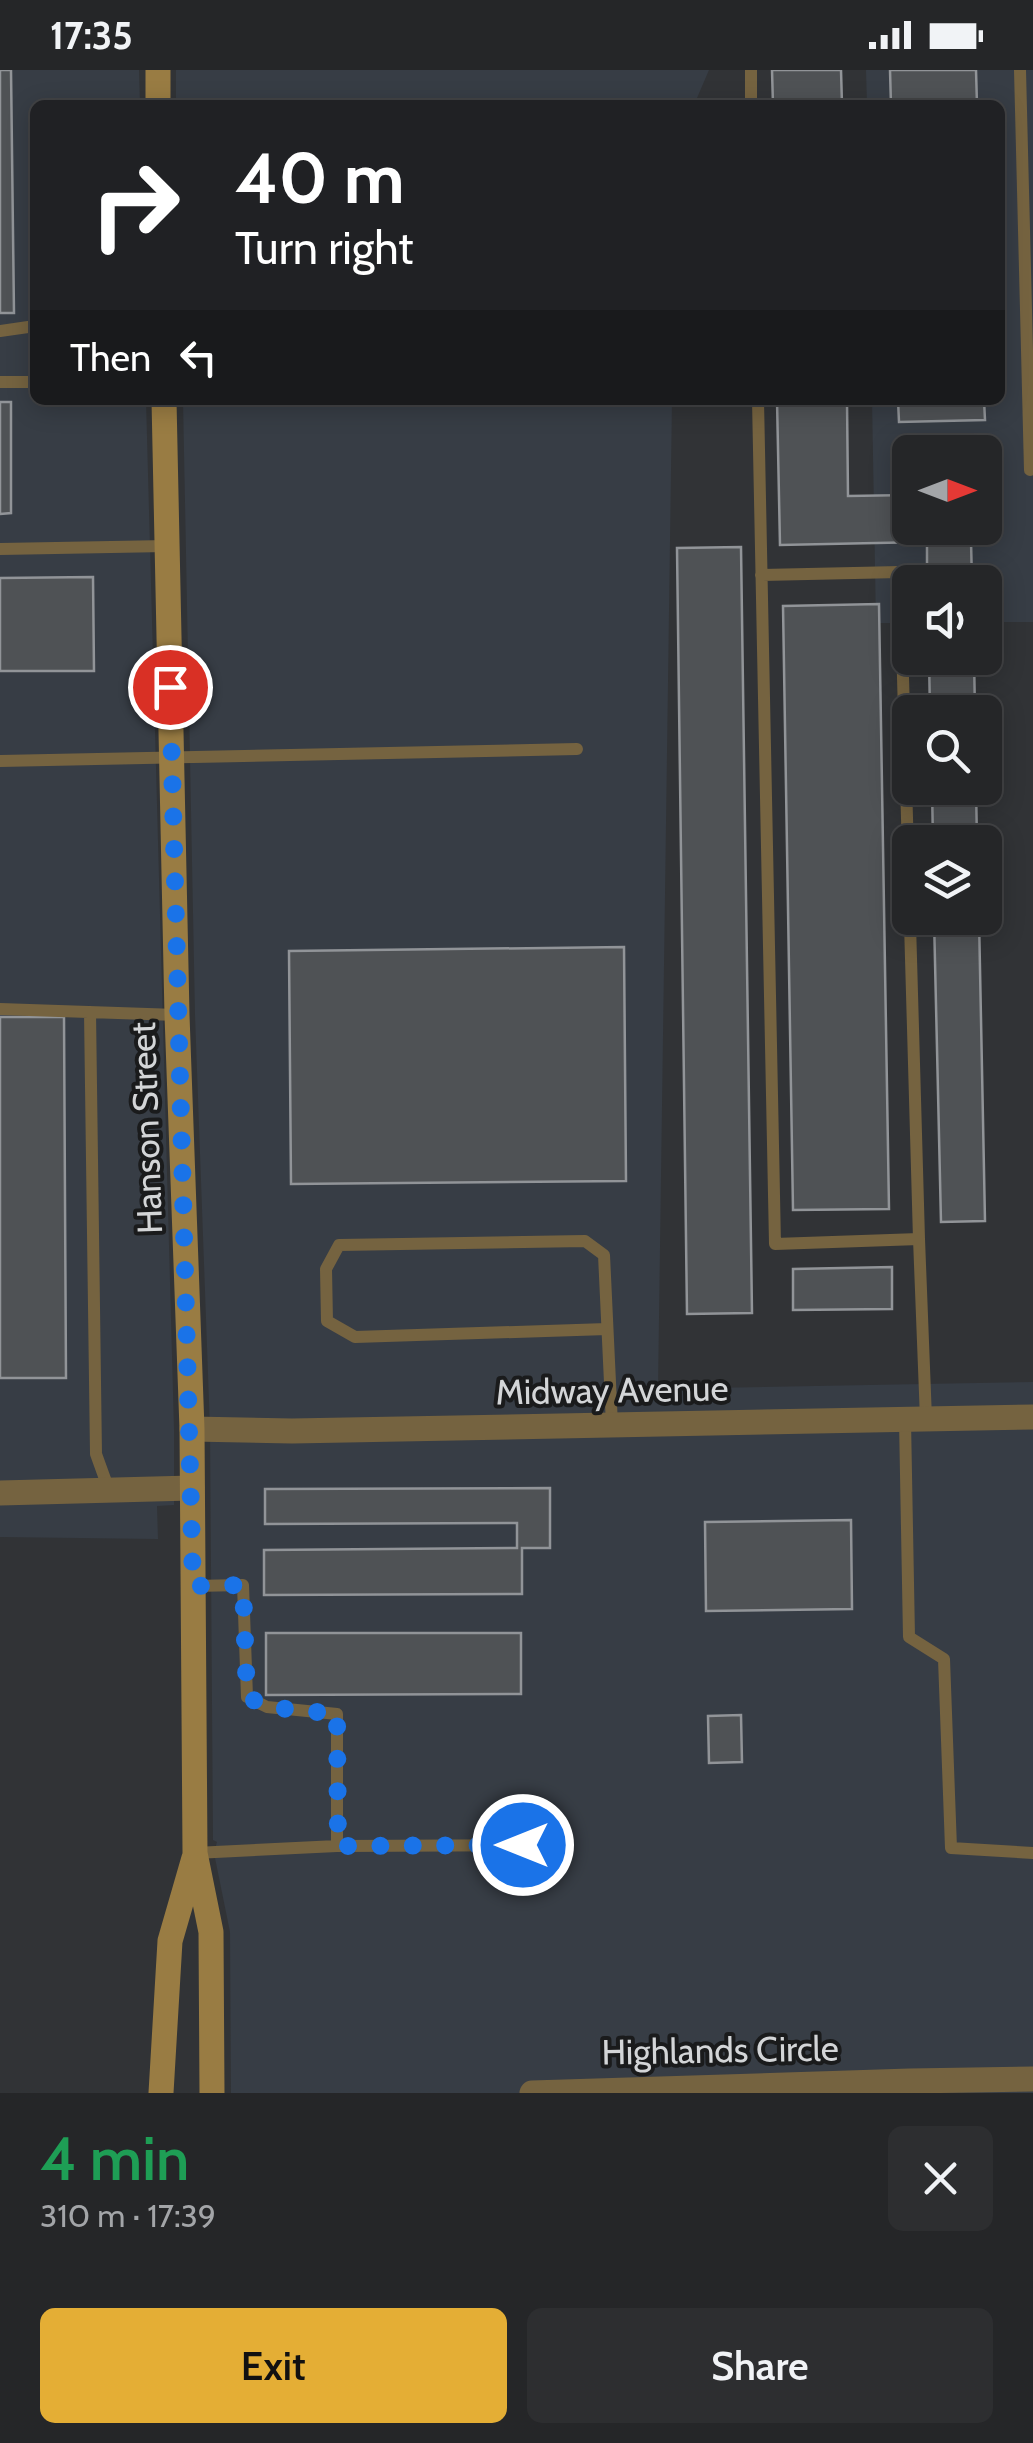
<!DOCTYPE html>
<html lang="en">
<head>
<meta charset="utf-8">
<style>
  :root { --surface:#252628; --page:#2d2e30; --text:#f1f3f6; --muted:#a3a5a8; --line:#424345; --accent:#e4ae35 }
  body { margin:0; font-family:Cabin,sans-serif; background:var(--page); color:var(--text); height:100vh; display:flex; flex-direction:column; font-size:38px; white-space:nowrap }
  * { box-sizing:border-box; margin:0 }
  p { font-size:32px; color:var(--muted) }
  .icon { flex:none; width:55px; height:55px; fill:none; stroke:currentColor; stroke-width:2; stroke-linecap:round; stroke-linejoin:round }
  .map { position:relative; height:2023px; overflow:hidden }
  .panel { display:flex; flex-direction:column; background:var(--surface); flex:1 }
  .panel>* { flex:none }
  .top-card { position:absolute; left:30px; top:30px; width:975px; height:305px; border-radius:15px; box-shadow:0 5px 25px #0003,0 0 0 2px var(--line); background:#202124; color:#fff; overflow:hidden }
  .needle { width:65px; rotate:90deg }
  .fabs { position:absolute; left:892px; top:365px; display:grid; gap:20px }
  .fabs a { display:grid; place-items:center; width:110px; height:110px; border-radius:15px; background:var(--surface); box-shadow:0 5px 25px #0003,0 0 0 2px var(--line); font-size:50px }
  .pin { position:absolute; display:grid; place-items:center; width:85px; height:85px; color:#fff; margin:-42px; border:5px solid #fff; border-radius:50%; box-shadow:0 2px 10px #0007 }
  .me { position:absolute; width:110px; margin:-55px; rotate:270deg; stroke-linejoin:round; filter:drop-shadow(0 0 8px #0008) }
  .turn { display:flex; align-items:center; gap:35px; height:210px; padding:0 40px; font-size:45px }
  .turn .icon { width:130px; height:130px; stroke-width:2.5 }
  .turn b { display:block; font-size:70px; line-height:85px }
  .then { display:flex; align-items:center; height:95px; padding:0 40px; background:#0003; gap:20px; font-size:38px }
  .round { display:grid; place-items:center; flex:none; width:105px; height:105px; border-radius:15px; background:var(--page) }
  .summary { display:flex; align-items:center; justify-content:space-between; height:170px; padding:0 40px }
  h1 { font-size:60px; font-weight:600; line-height:75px; color:#1e9e55 }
  .action { display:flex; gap:20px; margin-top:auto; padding:20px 40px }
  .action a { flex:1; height:115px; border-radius:15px; background:var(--accent); color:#111; font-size:40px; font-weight:600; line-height:115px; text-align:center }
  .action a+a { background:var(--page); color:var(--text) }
  .status { display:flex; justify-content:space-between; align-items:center; height:70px; padding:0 50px; background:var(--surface); direction:ltr }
  .status svg { height:28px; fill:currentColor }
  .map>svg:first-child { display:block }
  .built { fill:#373d45; fill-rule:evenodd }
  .building { fill:#4f5255; stroke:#919498; stroke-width:2.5 }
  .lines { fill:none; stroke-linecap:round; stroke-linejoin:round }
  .lane { stroke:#756340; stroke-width:12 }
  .street { stroke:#756340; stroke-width:25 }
  .secondary { stroke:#997c43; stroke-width:25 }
  .route { stroke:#1a73e8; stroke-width:18; stroke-dasharray:0 32.4 }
  .labels { text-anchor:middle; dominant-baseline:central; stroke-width:8; stroke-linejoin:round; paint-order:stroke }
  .street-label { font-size:35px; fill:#d3d5d7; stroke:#1a1b1c }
</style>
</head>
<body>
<div class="status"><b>17:35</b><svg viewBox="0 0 49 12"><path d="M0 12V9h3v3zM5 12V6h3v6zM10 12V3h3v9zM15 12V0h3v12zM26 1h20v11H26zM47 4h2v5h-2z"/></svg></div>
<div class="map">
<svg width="1033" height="2023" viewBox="0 0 1033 2023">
  <rect width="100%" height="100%" fill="#313336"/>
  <path class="built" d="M0,0H139L140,35H35V330H146L174,1359V1435L157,1436L158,1469L0,1467Z
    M176,0H709L694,35H176Z
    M866,0H1033V552H985V512H910V553H876L872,330H1000V35H867ZM910,382H985V458H910Z
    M183,330H672L658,1319L1033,1312V2023H231L230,1862L214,1783L217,1772L213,1770L210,1359L195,945Z"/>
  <path class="building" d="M0,0H11L14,243H0Z
    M772,0H841L842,35H773Z
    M890,0H976L977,35H891Z
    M777,330H847L848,426L910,425V458H924V472L780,475Z
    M898,330H984L985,350L899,352Z
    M0,332H11V443L0,444Z
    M927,471H971L972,512H927Z
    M741,477L752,1243L687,1244L677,478Z
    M93,507L94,601H0V508Z
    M879,534L889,1139L793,1140L783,536Z
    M929,588H974L975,642H930Z
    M932,718H976L977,772H933Z
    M934,848H979L985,1151L941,1152Z
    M624,877L626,1111L291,1114L289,881Z
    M0,947H64L66,1308H0Z
    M892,1197V1239L793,1240V1199Z
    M550,1418V1478H522V1524L264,1525V1480L517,1478V1453L265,1454V1419Z
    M851,1450L852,1539L706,1541L705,1452Z
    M266,1563H521V1624L266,1625Z
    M741,1645L742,1692L709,1693L708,1646Z"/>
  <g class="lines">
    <path class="lane" d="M751,0V35
      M1020,0L1030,400
      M0,261L35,256
      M0,312H35
      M758,330L775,1174L919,1169L900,502L761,505
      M0,479L167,476
      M0,691L577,679
      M0,939L177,945
      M90,942L96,1384L109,1420
      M919,1169L926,1349
      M607,1259L355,1267L327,1251L326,1199L339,1175L585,1171L604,1185L612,1355
      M905,1350L909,1567L944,1589L951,1778L1033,1783
      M193,1516L243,1515L247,1627L267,1637L337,1644V1776
      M195,1783L337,1776L560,1775"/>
    <path class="street" d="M192,1359L292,1361L1033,1347
      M0,1423L192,1418
      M910,2011L1033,2009
      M532,2023L910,2011V2023"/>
    <path class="secondary" d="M158,0V35
      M164,330L177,945L192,1359L195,1783L211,1862L212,2023
      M161,2023L170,1871L194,1788"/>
  </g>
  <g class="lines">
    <path class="route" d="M170,617L193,1516L243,1515L247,1627L268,1637L337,1644L338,1776L523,1775"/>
  </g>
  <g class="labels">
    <g class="street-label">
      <text transform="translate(146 1058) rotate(-92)">Hanson Street</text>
      <text transform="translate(612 1320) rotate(-1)">Midway Avenue</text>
      <text transform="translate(720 1980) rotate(-1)">Highlands Circle</text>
    </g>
  </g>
</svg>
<div class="fabs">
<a><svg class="needle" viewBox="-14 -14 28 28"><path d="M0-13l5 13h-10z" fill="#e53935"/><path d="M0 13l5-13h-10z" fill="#a3a5a8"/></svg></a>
<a><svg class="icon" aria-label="sound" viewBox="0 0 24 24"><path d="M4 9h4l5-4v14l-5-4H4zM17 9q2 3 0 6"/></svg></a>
<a><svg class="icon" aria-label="search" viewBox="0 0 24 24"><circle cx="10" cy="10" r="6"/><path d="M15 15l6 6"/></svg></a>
<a><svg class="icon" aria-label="layers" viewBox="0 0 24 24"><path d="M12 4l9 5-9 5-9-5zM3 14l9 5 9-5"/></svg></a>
</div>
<div class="pin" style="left:170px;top:617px;background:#d93025"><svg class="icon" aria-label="arrive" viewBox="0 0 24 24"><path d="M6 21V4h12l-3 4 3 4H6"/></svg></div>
<svg class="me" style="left:523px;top:1775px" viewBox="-20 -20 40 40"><circle r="17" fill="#1a73e8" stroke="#fff" stroke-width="3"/><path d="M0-11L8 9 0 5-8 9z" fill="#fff"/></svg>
<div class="top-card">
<div class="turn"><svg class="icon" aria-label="right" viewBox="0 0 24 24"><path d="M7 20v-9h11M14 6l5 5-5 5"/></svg><div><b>40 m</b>Turn right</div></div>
<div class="then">Then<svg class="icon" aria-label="left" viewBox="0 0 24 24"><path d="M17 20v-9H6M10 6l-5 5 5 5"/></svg></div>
</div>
</div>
<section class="panel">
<div class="summary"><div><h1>4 min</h1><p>310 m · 17:39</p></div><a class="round"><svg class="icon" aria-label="close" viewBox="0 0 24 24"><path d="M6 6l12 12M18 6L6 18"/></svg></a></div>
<div class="action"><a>Exit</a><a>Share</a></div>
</section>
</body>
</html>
